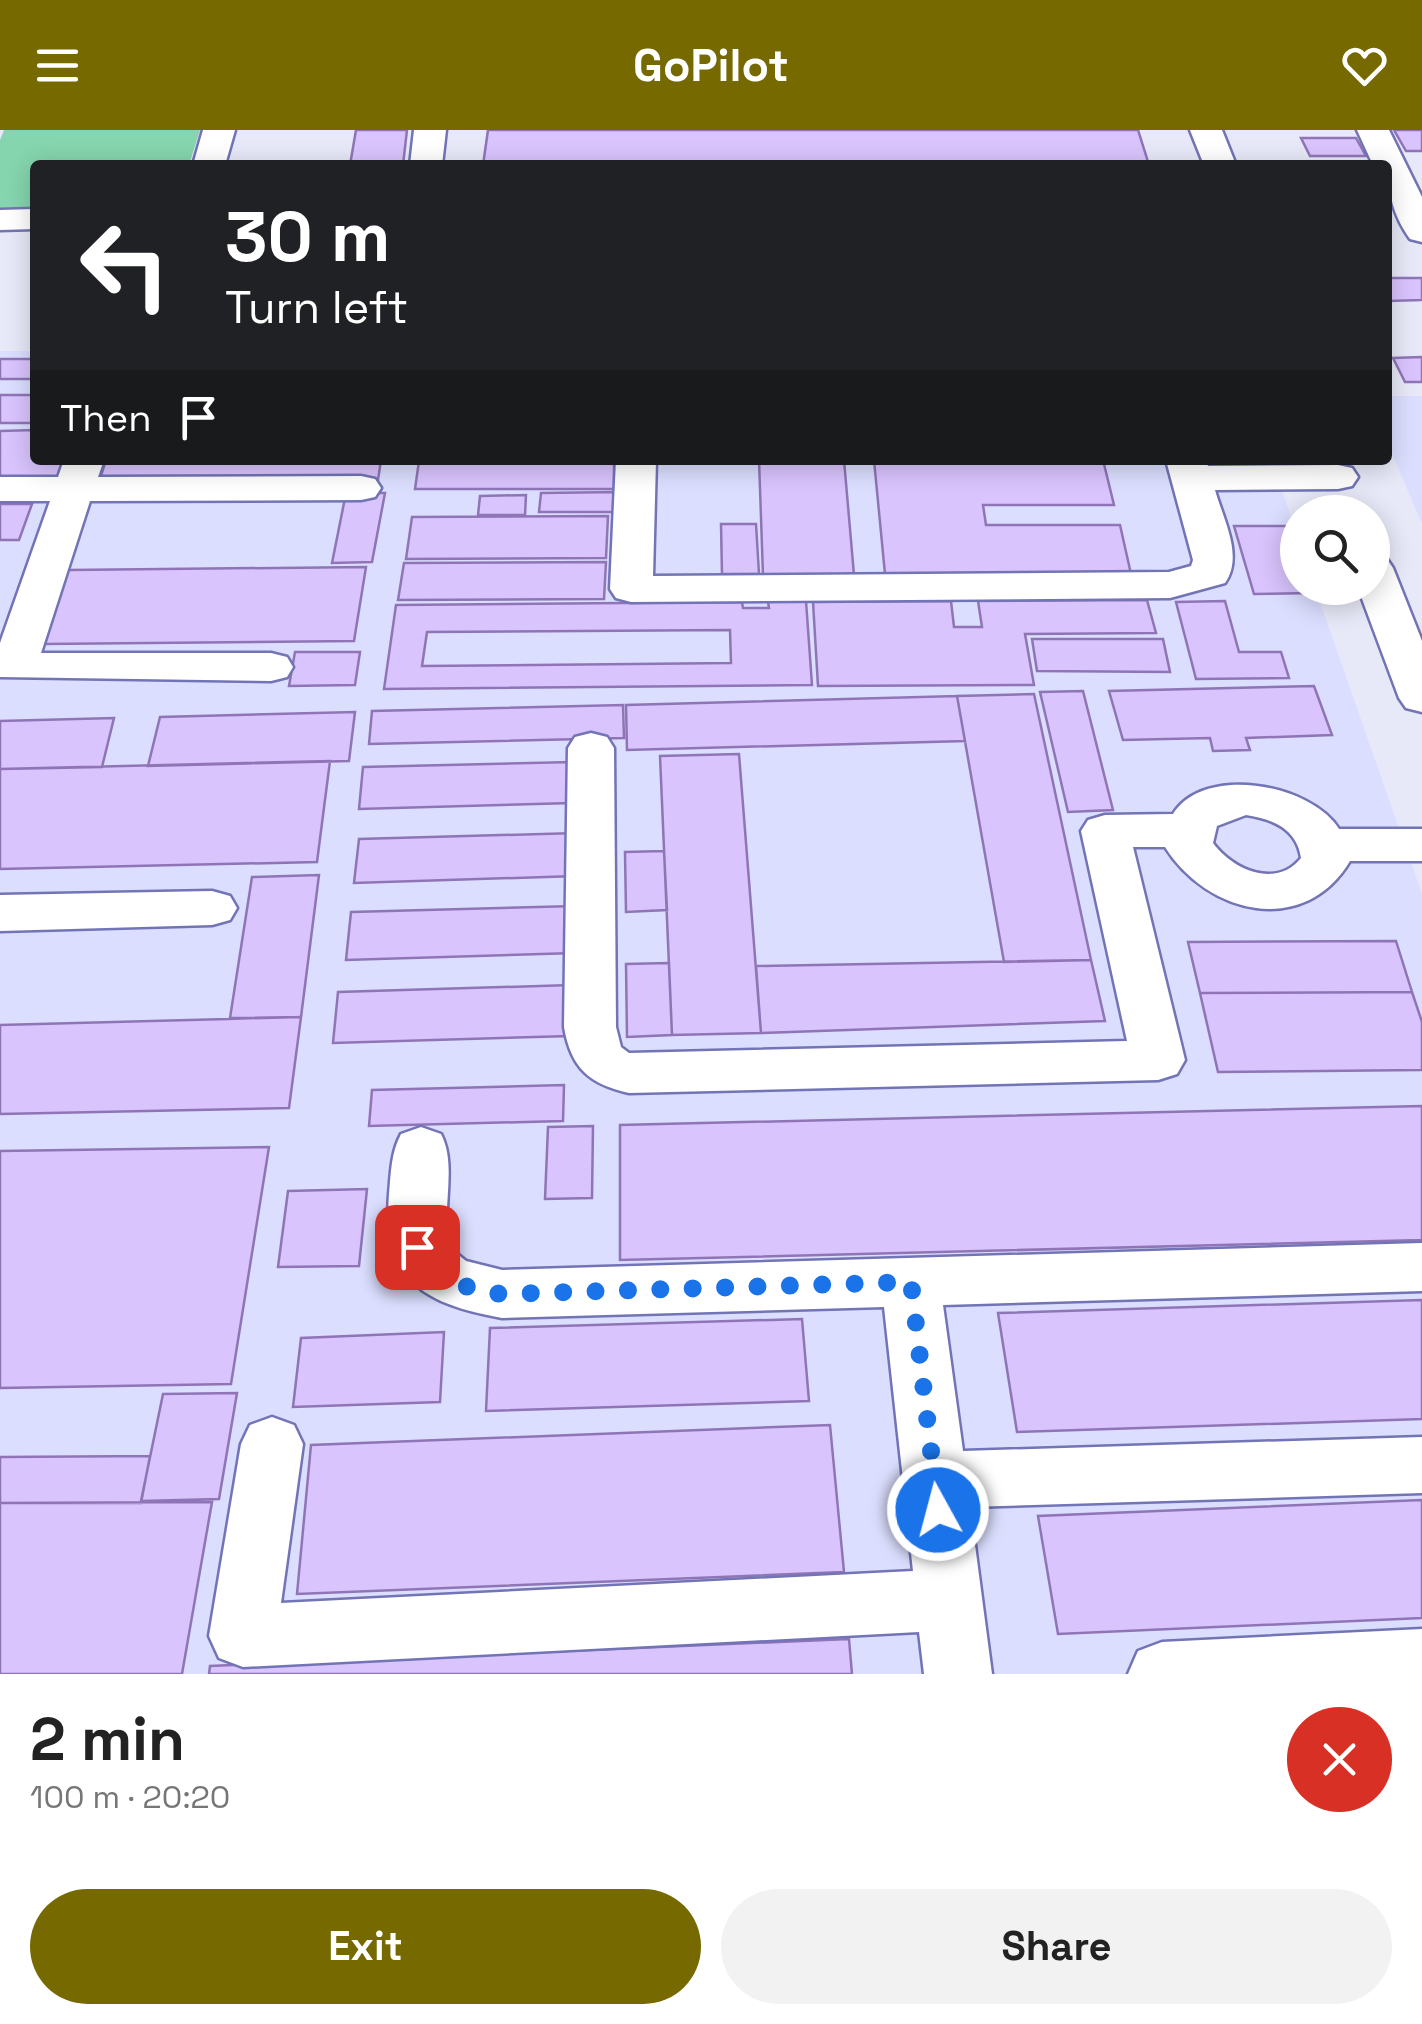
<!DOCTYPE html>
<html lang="en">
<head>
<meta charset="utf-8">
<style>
  :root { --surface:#fff; --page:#f2f2f2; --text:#222; --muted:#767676; --accent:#756900 }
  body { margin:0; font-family:"Space Grotesk",sans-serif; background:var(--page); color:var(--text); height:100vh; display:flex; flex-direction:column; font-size:38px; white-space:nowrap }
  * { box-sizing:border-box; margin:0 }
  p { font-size:32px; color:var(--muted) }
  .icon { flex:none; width:55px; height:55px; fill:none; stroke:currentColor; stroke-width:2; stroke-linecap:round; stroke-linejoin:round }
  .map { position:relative; height:1544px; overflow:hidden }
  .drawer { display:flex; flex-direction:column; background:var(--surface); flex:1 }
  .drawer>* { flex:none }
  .top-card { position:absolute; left:30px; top:30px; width:1362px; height:305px; border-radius:10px; box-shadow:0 5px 25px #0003; background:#202124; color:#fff; overflow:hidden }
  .controls { position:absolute; left:1280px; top:365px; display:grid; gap:20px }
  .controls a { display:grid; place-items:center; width:110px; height:110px; border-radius:50%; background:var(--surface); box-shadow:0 5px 25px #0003; font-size:50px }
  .pin { position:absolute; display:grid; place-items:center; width:85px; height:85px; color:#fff; margin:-42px; border-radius:20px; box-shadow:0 5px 15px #0006 }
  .me { position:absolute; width:110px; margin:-55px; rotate:353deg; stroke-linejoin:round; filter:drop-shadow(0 0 8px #0008) }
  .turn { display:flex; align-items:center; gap:35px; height:210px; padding:0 30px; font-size:45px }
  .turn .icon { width:130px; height:130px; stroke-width:2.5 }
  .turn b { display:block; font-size:70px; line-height:85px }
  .then { display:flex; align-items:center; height:95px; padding:0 30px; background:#0003; gap:20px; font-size:38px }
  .round { display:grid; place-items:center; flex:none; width:105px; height:105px; border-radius:52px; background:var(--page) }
  .headline { display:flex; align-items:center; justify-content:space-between; height:170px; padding:0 30px }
  h1 { font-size:60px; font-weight:700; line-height:75px }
  .button { display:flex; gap:20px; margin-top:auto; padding:20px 30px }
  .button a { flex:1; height:115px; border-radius:60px; background:var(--accent); color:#fff; font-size:40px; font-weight:700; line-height:115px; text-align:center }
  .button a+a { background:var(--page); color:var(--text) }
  header { display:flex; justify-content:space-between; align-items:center; height:130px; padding:0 30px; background:var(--accent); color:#fff; font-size:45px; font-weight:700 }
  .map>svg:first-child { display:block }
  .built { fill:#dbdefe }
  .green { fill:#85d5ae }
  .building { fill:#d9c4fd; stroke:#8f75b6; stroke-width:2.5; fill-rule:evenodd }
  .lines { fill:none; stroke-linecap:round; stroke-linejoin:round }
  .minor-casing { stroke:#7274b6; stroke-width:5 }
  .minor { fill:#fff; fill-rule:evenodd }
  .route { stroke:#1a73e8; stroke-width:18; stroke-dasharray:0 32.4 }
</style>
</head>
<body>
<header><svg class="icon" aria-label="menu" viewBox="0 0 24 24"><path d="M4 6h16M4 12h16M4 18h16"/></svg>GoPilot<svg class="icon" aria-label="heart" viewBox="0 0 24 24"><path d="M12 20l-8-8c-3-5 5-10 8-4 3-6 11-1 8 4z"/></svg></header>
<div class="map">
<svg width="1422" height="1544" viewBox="0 0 1422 1544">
  <rect width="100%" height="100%" fill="#e7e9f8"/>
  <path class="built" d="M0,221H35V330H1272L1297,405L1298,458H1315L1422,764V1544H0Z
    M1388,266H1422V394L1388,314Z"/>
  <path class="green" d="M4,0H200L189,35H35V81L0,82V10Z"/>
  <path class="building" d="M356,0H407L403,35H350Z
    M488,0H1138L1149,35H483Z
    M1394,0H1422V21H1406Z
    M1301,8H1356L1366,26H1310Z
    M1388,148H1422V170L1388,171Z
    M1422,227V252H1405L1393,228Z
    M0,229H35L33,249H0Z
    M0,265H35V293H0Z
    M35,300V330H63L55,354H0V301Z
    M106,330H381L378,350L99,352Z
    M759,330H844L854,445H763Z
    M874,330H1103L1114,375H983L986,395H1120L1131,444H885Z
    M419,331H614V359H415Z
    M617,362L616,382H539L541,363Z
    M346,363H385L372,432L332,433Z
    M526,365L525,385H478L480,366Z
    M0,374H32L19,410H0Z
    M608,386L606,428L406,429L412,387Z
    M721,394H756L759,444H722Z
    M1234,396H1289L1298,421V458H1310L1312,463L1254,464Z
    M606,432L604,469L398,470L404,433Z
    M366,437L354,511L44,514L68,440Z
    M1147,470L1156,503L1025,504L1034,555L818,556L813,472L951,471L954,497H982L978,471Z
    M806,471L812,555L384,559L396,475L742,472L743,478H769L768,472ZM730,500L731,533L422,536L427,502Z
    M1225,471L1239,522H1281L1289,548L1196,549L1176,472Z
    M1032,509H1163L1170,542L1037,541Z
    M295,522H360L355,555L289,556Z
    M1314,556L1332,605L1246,608L1250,620L1213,621L1210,608L1123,610L1109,561Z
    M1083,561L1113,680L1068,682L1040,562Z
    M1034,564L1091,830L1004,832L957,566Z
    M957,566L965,611L627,620L626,575Z
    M623,575L624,608L369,614L372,581Z
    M355,582L349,631L148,636L160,587Z
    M114,588L102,637L0,639V591Z
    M739,624L761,903L672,905L660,626Z
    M330,631L317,732L0,739V639Z
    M573,632L572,673L359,679L363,637Z
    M576,703V746L354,753L359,709Z
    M664,721L667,780L626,782L625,722Z
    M319,745L301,887L230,888L252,747Z
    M575,776V823L346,830L351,782Z
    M1396,811L1412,862L1200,863L1188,812Z
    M1091,830L1105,891L761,903L756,836Z
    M669,833L672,905L627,907L626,834Z
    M571,855L570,906L333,913L338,862Z
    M1412,862L1422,892V940L1218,942L1200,863Z
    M301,887L289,978L0,984V895Z
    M564,955L563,991L369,996L372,960Z
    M1422,976V1110L620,1130V995Z
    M593,996L592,1068L545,1069L548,997Z
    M269,1017L231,1254L0,1258V1021Z
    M367,1059L359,1136L278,1137L288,1061Z
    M1422,1170V1289L1017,1302L998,1183Z
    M802,1189L809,1271L486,1281L490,1198Z
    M444,1202L440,1272L293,1277L301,1208Z
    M237,1263L219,1369L141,1371L163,1264Z
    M830,1295L844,1442L297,1464L311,1315Z
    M150,1326L141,1373H0V1327Z
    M1422,1370V1488L1058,1504L1038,1386Z
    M212,1372L182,1544H0V1373Z
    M849,1509L852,1544H209L210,1536Z"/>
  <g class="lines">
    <g class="minor-casing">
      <path id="minor" d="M203,0H235L225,35H193Z
        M414,0H446L442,35H410Z
        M1190,0H1222L1236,35H1204Z
        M1357,0H1389L1422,67V112L1410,109C1393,85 1388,63 1388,35H1373Z
        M35,79V99L0,100V80Z
        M64,330H104L98,347L361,346L375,349L381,358L375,367L361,370L90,371L41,523H271L287,527L293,537L287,547L271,551L0,547V513L50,371H0V347H58Z
        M616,330H656L653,446L1169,442L1191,436L1193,430L1166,330H1206L1208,336L1338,335L1352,338L1358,347L1352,356L1338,359L1215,360C1223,389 1244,426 1225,453L1170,468L631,472L616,468L610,459Z
        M1372,425L1387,429L1393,438L1422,511V582L1406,578L1399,568L1358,458H1372Z
        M591,603L607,607L614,618L616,897L621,917L629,923L1127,911L1081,701L1088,690L1105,685L1173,684C1204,634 1311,654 1339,699H1422V731H1350C1304,808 1207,784 1165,717H1133L1185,930L1177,944L1158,950L629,963C589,954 571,938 564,897L568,618L575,607ZM1246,685C1273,689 1297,699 1301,728C1276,759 1233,740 1213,713L1217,696Z
        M212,761L230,766L237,778L230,790L212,795L0,801V765Z
        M421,997L441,1004C458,1037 440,1081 450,1118L466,1131L502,1140L1422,1113V1161L943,1175L963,1321L1422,1307V1363L970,1377L992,1544H924L919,1502L243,1537L219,1528L209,1506L241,1314L250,1295L272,1287L294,1295L303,1314L281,1473L913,1441L884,1177L502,1188C425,1174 382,1151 389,1064C391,1042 391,1023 401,1004Z
        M1422,1499V1544H1128L1138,1521L1162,1512Z"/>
    </g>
    <use href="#minor" class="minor"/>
  </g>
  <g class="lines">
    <path class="route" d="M417,1117C438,1149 466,1160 502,1164L911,1152L938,1380"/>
  </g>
</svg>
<div class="controls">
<a><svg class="icon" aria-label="search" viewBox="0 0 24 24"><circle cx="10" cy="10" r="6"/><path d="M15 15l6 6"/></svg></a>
</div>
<div class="pin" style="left:417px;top:1117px;background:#d93025"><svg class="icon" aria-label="arrive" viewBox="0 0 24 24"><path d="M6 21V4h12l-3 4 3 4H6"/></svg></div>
<svg class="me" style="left:938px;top:1380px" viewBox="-20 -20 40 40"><circle r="17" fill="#1a73e8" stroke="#fff" stroke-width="3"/><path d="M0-11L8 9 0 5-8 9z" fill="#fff"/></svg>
<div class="top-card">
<div class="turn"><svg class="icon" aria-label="left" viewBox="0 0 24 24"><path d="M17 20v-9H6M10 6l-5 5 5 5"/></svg><div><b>30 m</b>Turn left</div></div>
<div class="then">Then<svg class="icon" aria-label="arrive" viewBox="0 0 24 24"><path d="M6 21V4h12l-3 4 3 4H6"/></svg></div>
</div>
</div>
<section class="drawer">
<div class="headline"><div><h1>2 min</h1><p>100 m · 20:20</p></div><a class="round" style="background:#d93025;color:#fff"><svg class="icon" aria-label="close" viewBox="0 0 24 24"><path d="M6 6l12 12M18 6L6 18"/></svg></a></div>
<div class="button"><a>Exit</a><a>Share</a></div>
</section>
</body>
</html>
